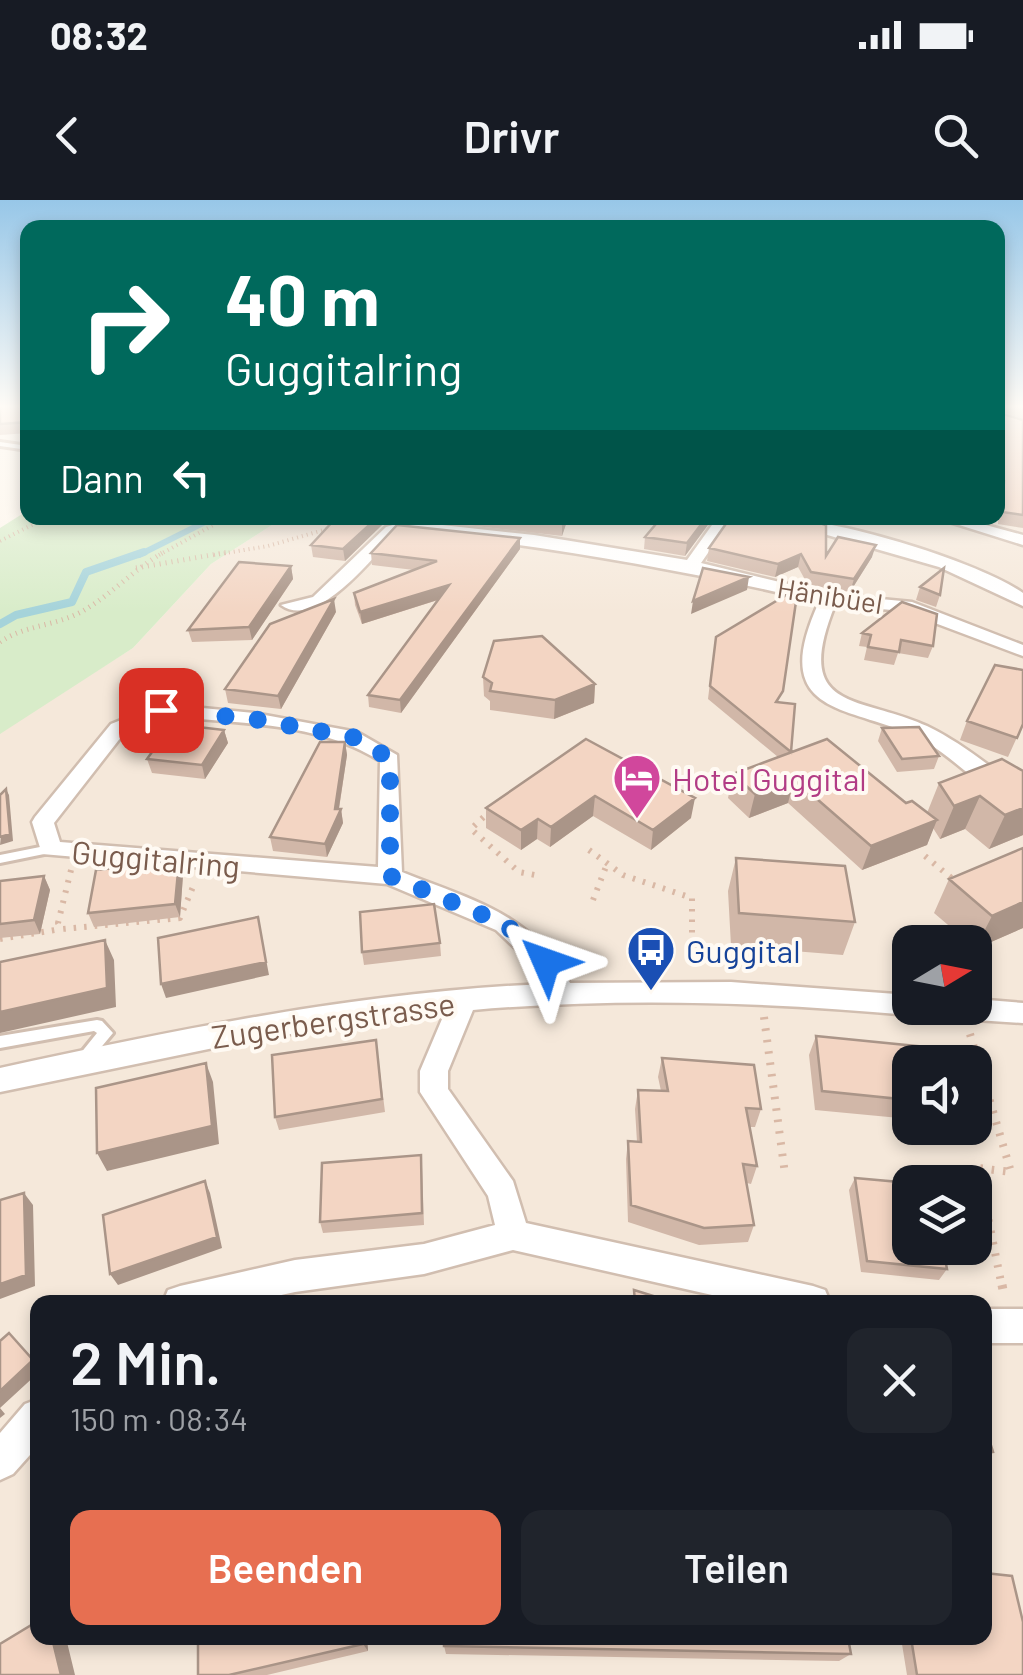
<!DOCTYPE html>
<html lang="de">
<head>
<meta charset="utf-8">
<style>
  :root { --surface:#171b24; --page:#20242c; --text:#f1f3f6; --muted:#9ea1a6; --accent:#e76f51 }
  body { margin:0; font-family:Barlow,sans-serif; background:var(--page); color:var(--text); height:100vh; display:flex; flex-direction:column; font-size:38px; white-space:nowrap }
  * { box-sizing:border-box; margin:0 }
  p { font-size:32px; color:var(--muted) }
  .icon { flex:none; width:55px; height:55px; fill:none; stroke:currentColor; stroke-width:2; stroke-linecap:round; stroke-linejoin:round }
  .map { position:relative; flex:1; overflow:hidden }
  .side { position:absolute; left:30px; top:1095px; width:962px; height:350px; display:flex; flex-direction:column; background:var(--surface); border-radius:20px; box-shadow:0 5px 15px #0003 }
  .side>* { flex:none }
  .top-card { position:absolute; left:20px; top:20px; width:985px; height:305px; border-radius:20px; box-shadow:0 5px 15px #0003; background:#00695c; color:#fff; overflow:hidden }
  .needle { width:65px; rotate:80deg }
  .tools { position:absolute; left:892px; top:725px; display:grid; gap:20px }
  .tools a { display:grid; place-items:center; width:100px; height:100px; border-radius:20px; background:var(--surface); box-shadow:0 5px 15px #0003; font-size:50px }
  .pin { position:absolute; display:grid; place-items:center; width:85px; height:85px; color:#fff; margin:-42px; border-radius:20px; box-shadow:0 5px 15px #0006 }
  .me { position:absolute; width:110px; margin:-55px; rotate:313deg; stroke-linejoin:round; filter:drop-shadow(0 0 8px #0008) }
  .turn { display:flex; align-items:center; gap:35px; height:210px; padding:0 40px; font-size:45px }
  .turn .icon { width:130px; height:130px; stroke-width:2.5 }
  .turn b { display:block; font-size:70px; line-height:85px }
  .then { display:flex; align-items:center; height:95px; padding:0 40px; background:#0003; gap:20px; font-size:38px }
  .round { display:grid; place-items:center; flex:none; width:105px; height:105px; border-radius:20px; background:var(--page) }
  .summary { display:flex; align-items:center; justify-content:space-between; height:170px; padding:0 40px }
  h1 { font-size:60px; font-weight:600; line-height:75px }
  .cta { display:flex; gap:20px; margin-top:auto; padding:20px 40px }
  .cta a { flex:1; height:115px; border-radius:20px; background:var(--accent); color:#fff; font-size:40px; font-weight:600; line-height:115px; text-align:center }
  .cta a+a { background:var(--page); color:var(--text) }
  .status { display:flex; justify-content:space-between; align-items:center; height:70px; padding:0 50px; background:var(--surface); direction:ltr }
  .status svg { height:28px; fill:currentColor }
  header { display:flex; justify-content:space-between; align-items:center; height:130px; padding:0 40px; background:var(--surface); font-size:45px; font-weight:600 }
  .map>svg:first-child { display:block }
  .residential { fill:#f5e8da; fill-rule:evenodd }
  .green { fill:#d8ecc9 }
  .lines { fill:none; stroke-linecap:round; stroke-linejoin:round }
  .stream-far1 { stroke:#a5d3da; stroke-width:6 }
  .stream { stroke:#a5d3da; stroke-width:8 }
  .lane-casing { stroke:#d1beb0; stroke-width:6 }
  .street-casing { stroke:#d1beb0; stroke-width:5 }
  .path-far4 { stroke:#d9b8a5; stroke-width:4; stroke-dasharray:1 4; stroke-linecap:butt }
  .path-far3 { stroke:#d9b8a5; stroke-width:5; stroke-dasharray:1 5; stroke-linecap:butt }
  .path-far2 { stroke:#d9b8a5; stroke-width:6; stroke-dasharray:2.5 8; stroke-linecap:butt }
  .path-far1 { stroke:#d9b8a5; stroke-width:8; stroke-dasharray:2.5 9; stroke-linecap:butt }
  .path { stroke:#d9b8a5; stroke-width:9; stroke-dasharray:4 11; stroke-linecap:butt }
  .lane { fill:#fff; fill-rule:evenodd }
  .street { fill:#fff; fill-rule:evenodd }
  .wall { fill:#d1b7a8 }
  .shaded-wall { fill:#aa9588 }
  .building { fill:#f3d5c3; stroke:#aa9588; stroke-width:2.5 }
  .route { stroke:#1a73e8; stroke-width:18; stroke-dasharray:0 32.4 }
  .labels { text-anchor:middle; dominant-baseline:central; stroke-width:8; stroke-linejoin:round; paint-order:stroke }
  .far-street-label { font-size:28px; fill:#7a5c4d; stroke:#fffaf3 }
  .hotel-label { font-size:32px; fill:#b23c85; stroke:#fffaf3; text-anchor:start }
  .street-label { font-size:32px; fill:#7a5c4d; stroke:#fffaf3 }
  .transit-label { font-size:32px; fill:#164399; stroke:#fffaf3; text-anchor:start }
</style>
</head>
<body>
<div class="status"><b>08:32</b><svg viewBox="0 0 49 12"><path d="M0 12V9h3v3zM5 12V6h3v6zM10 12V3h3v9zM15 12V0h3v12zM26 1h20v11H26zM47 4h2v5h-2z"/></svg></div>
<header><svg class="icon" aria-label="back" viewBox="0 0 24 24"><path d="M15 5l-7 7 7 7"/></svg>Drivr<svg class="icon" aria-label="search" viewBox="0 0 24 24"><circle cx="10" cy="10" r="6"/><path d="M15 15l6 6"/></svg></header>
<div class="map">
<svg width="1023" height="1475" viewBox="0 0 1023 1475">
  <rect width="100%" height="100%" fill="#fdf6ec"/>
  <path class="residential" d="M998,207H1023V1475H0V532L133,448L211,364L283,318H998ZM910,742H975V808H910ZM910,862H975V928H910ZM910,982H975V1048H910ZM38,1102H985V1438H38Z"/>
  <path class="green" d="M27,311L28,318H283L211,364L133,448L0,534V328Z"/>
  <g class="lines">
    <path class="stream-far1" d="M139,355L213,318"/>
    <path class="stream" d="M0,424L16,415L72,402L86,372L144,352"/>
    <g class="lane-casing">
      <path id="lane" d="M0,242L28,246V250L0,246Z
        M50,645L56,649L54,652L0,663V655Z
        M97,820L102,821L113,833L88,863L83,865L78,863L76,859L97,833L94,831L0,848V836Z"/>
    </g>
    <g class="street-casing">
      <path id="street" d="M717,318H732L701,363L829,394L912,402L1023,445V456L903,411L835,405C791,513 860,495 927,526C962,543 992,568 1023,591V608C994,600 956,560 928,543C860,503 763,524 819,402C682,369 546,346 406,331L396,333C373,357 317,431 281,405L313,397L386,327L406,321L534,335L687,360Z
        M768,318C823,314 978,361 1023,393V406L939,367Z
        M937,318H960L1023,335V345Z
        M161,504L254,513L357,532L397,555L402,672C469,699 534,714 570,783L731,782L910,795V808H922L910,815C764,802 620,797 473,810L448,871V889L513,981L526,1023L813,1086L825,1090L830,1102H743L513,1050L424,1074L295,1092L249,1102H163L168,1090L180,1086L295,1060L424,1044L495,1025L488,996L420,892V871L445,812L262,838L0,892V868C179,829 361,792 545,784L537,769L496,730L387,684L42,654L32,622L35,617L111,524ZM163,516C234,523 319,522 380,561L378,667L60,642L54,623L125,532Z
        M975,799L1023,803V823L945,818L936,815L932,808H975Z
        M985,1109H1023V1143H985Z
        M38,1199V1246L13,1274L0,1280V1233L25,1204Z"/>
    </g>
    <path class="path-far4" d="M0,341L46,318
      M159,355L226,318
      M214,355L268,346L334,327"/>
    <path class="path-far3" d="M136,368L229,352
      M0,442C25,425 55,426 81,412C110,396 134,369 164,352"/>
    <path class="path-far2" d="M491,610L471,629L519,672L535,675
      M589,650L623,675L692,698V765
      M925,656L955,681
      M71,670L58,723L62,729L180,718L195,682
      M593,700L607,664
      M0,739L61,729"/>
    <path class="path-far1" d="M764,817L785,974
      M970,834L1011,972L978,968L1002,1087"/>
    <path class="path" d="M1002,1085L1004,1095"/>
    <use href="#lane" class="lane"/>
    <use href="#street" class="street"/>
  </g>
  <path class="wall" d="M0,206H28V233L0,235Z
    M998,206H1023V219L1000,211L999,213L1023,220V328L998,324L999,293H998Z
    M336,318H405L383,324L345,361L313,357L311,345Z
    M406,318H568L562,336Z
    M713,318L685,356L644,349L645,337Z
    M730,318H824V320L807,319L826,356L872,357L850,392L808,385L798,367L775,377L707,361L709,348Z
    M520,349L401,513L369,507L368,495L438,400L362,424L355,405L354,393L414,370L372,365L371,353Z
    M291,366L293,379L252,440L192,442L188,430Z
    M920,387L940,395L936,407L916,400Z
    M336,412L281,509L228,503L225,489Z
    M862,433L933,446L928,458L898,453L894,465L864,460L867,447L859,446Z
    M714,449L780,502L791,552L927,613L939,583L1023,571V635L989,649L965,629L940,639L933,628L927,645L862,670L788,603L749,618L728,598L733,574L778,557L708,499Z
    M483,477L595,484L594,503L554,519L490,510V501L484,496Z
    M967,521L1023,524L1008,557L960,540Z
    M882,528L939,556L934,569L897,572L878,541Z
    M224,530L228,543L205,579L152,573L147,559Z
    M586,539L691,618L651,650L593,616L550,647L537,639L521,650L486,628V608Z
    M345,542L347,555L339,609H341L343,623L327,657L273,651L270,637Z
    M736,658L855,722L843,755L731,746L728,691Z
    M183,675L180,717L94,727L88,713Z
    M44,676L50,690L40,734L0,738V681Z
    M949,679L1023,728L975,749V742H968L934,713Z
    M440,743L441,756L364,765L362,752Z
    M816,836L910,862V919L815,910L809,855Z
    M376,840L385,912L279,930L275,917Z
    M662,858L761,909L755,927H750L757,966L751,984L747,983L754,1025L748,1042L699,1045L628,1022L626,959L628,941L637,942L635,909L638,890L661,891L658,877Z
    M422,967L424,1025L323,1033L320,1022Z
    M855,978L947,1069L939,1080L861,1072L849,990Z
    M367,1438L368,1451L267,1475H198Z
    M901,1438H985L1023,1475H907Z
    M444,1446L851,1454L839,1461L446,1454Z"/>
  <path class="shaded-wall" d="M377,318H405L383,324L345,361L343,349Z
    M564,318H568L562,336V324Z
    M706,318H713L685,356L687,343Z
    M520,338V349L401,513L400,500Z
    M876,345L872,357L850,392L854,379Z
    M801,354L798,367L775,377L778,364Z
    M291,366L293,379L252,440L249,427Z
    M749,377L747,390L691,414L693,401Z
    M449,385L450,396L362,424L360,412Z
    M334,399L336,412L281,509L278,496Z
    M595,484L594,503L554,519L555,500Z
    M224,530L228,543L205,579L202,565Z
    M345,542L347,555L338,614L341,609L343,623L327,657L325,644L335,609Z
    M794,579L788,603L749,618L755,594Z
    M6,589L9,595L13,641L0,645Z
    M595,596L593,616L550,647L551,627Z
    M980,596L965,629L940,639L954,606Z
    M695,598L691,618L651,650L653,630Z
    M1023,608V635L989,649L1005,615Z
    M538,619L537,639L521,650V630Z
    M937,620L927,645L862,670L871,646Z
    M179,661L183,675L180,717L175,704Z
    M44,676L50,690L40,734L34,720Z
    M1023,702V728L975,749L992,716Z
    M258,717L269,775L166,798L161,784Z
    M105,740L114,760L116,807L0,833V812Z
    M206,863L213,882L219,944L107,971L97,953Z
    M205,981L210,993L222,1048L118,1085L110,1074Z
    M24,993L33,1005L35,1086L0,1099V1084Z
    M9,1133L38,1164V1173L0,1208L5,1214L0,1218V1191Z
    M52,1438H66L75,1475H61Z
    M362,1438H367L368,1451L363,1444Z"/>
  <path class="building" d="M0,206H28V222L0,224Z
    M998,206H1001L999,213L1023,220V315L1002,312L1004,281L998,280Z
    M336,318H377L343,349L311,345Z
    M507,318H564L562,324Z
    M661,318H706L687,343L645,337Z
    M730,318H803L826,325V356L838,337L876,345L854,379L811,372L801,354L778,364L709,348Z
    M397,325L520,338L400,500L368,495L449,385L360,412L354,393L437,361L371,353Z
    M239,362L291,366L249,427L188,430Z
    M703,368L749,377L693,401Z
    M944,368L940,395L920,387Z
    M798,388L783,491L776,502L795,504L791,552L710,486L716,437Z
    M334,399L278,496L225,489L270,424Z
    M902,402L937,414L933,446L901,440L899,452L868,447L871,435L862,433Z
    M542,436L595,484L555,500L490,491L492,483L483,477L494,441Z
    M995,465L1023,470V524L1017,538L967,521Z
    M172,524L224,530L202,565L147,559Z
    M919,527L939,556L902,559L882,528Z
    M586,539L695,598L653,630L595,596L551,627L538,619L521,630L486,608Z
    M827,539L906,603L912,601L937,620L871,646L794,579L755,594L733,574Z
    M320,542H345L335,609H341L325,644L270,637Z
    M1002,559L1023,571V608L1005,615L980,596L954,606L939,583Z
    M6,589L10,634L0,637V595Z
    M1023,648V702L992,716L949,679Z
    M736,658L845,666L855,722L739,713Z
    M179,661L175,704L88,713L96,670Z
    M44,676L34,720L0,724V681Z
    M434,704L440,743L362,752L360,712Z
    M258,717L266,762L161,784L158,738Z
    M105,740L107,788L0,812V762Z
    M816,836L946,849L949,862H910V900L822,891Z
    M376,840L382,899L275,917L272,855Z
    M662,858L754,865L761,909L746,908L757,966L743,964L754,1025L704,1028L631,1005L628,941L641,942L638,890L668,891Z
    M206,863L212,926L97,953L96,888Z
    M421,955L422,1013L320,1022L322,963Z
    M855,978L910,983V1048H943L947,1069L867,1061Z
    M205,981L217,1037L110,1074L103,1015Z
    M24,993L26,1075L0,1084V1000Z
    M634,1090L663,1099L664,1102H635Z
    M9,1133L33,1160L0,1191V1141Z
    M985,1226L993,1252L985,1253Z
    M985,1373L1012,1376L1023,1422V1475H917L911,1438H985Z
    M38,1421V1438H52L61,1475H0V1444Z
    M198,1438H362L363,1444L229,1475H198Z
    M444,1438H848L851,1454L444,1446Z"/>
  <linearGradient id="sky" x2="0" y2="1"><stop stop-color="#97c7e8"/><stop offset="0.5" stop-color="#fefbf6"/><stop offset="1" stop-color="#fefbf6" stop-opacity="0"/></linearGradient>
  <rect width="1023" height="413" fill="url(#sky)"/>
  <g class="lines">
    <path class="route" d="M161,510L254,519L357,538L390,559V676L505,724L546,762"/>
  </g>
  <defs>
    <g id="hotel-pin" transform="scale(2.5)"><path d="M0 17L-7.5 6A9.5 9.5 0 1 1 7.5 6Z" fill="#d1479c" stroke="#fffaf3"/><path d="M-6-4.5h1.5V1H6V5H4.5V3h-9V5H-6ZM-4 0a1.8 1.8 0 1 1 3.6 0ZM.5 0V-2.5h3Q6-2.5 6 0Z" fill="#fff"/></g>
    <g id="bus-pin" transform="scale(2.5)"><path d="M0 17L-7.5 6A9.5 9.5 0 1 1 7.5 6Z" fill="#1a4fb4" stroke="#fffaf3"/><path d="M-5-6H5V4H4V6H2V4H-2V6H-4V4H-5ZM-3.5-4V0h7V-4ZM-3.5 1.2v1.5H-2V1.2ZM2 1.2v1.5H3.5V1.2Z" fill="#fff"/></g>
  </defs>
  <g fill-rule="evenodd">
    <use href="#hotel-pin" x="637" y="578"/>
    <use href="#bus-pin" x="651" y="750"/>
  </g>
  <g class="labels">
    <g class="far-street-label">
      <text transform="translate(830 395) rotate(9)">Hänibüel</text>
    </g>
    <g class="hotel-label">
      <text x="672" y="578">Hotel Guggital</text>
    </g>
    <g class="street-label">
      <text transform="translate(156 658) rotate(5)">Guggitalring</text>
      <text transform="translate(333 819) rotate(-8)">Zugerbergstrasse</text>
    </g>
    <g class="transit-label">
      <text x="686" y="750">Guggital</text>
    </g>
  </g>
</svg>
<div class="tools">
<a><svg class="needle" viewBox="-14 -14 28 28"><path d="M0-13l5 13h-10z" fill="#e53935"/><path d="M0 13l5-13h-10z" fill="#9ea1a6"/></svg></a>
<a><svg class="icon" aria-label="sound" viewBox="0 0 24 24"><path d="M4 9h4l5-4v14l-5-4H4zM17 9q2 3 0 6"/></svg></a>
<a><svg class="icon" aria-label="layers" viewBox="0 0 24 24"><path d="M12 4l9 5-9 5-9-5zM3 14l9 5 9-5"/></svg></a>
</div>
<div class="pin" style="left:161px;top:510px;background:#d93025"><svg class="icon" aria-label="arrive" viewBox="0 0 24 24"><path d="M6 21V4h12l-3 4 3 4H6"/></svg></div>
<svg class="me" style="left:546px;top:762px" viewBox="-20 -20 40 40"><path d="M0-17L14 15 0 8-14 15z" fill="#1a73e8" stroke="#fff" stroke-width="4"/></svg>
<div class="top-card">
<div class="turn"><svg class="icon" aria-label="right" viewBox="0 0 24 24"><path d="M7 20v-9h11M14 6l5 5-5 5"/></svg><div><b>40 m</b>Guggitalring</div></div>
<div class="then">Dann<svg class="icon" aria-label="left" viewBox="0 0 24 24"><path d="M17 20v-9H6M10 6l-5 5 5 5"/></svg></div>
</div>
<section class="side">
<div class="summary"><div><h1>2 Min.</h1><p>150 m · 08:34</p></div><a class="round"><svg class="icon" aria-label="close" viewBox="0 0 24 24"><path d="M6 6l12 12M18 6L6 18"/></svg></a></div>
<div class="cta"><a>Beenden</a><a>Teilen</a></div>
</section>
</div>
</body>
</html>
